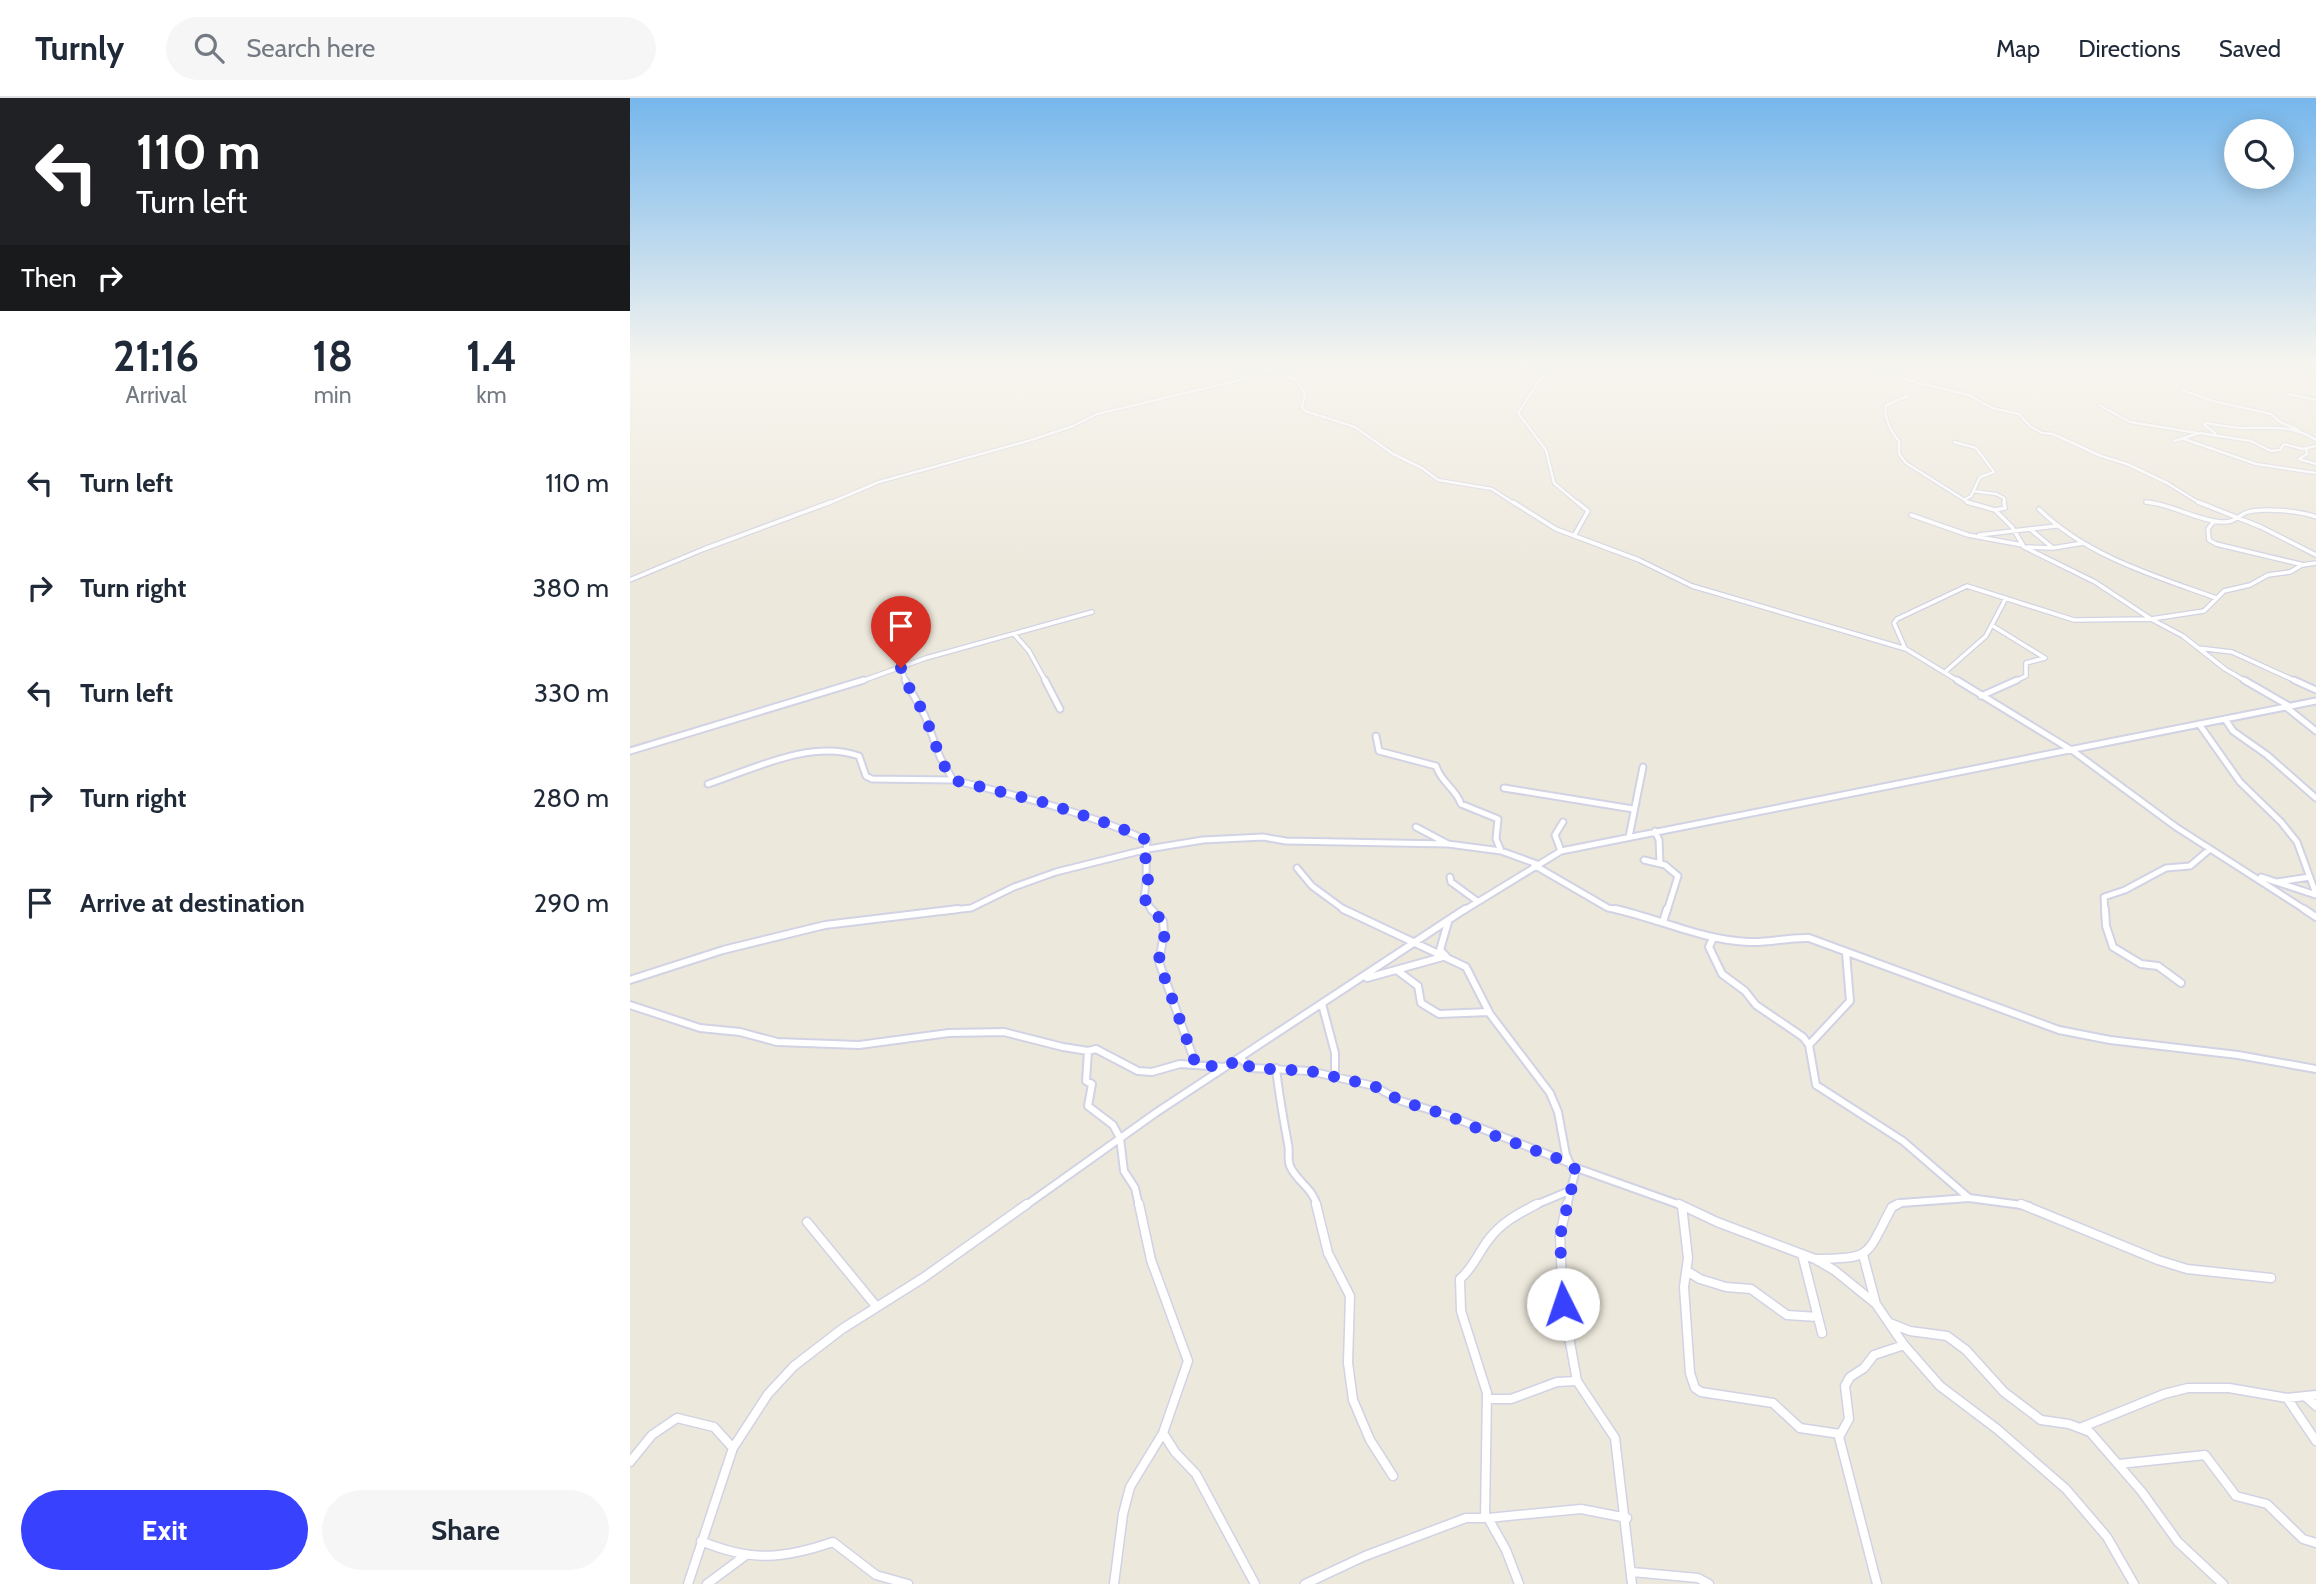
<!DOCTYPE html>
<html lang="en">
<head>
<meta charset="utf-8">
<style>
  :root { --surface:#fff; --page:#f6f6f7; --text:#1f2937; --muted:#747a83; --line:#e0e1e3; --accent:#3842fe }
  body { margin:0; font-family:Cabin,sans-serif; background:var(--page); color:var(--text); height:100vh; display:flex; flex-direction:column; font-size:26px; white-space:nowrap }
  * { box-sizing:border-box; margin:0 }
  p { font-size:23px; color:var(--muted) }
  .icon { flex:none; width:38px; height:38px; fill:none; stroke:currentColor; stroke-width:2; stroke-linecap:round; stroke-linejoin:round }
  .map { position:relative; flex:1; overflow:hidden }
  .panel { display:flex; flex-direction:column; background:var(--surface); width:630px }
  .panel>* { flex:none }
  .top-card { background:#202124; color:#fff; overflow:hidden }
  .controls { position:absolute; left:1594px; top:21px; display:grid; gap:14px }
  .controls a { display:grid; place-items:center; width:70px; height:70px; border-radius:50%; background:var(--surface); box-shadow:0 4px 18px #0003; font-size:35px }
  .pin { position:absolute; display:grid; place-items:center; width:60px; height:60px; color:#fff; margin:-72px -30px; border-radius:50% 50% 50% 0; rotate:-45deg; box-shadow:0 0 7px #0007 }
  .pin .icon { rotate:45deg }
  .me { position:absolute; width:77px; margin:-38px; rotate:356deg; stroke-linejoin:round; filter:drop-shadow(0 0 5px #0008) }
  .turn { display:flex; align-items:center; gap:24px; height:147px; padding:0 21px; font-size:32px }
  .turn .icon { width:91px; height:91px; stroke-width:2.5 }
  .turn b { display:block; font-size:49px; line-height:60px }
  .then { display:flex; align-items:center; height:66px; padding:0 21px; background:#0003; gap:14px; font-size:26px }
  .eta { display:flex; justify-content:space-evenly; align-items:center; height:119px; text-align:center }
  .eta b { font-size:42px; font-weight:700; line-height:49px }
  .primary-button { display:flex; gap:14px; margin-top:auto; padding:14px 21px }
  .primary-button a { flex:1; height:80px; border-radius:42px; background:var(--accent); color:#fff; font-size:28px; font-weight:700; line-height:80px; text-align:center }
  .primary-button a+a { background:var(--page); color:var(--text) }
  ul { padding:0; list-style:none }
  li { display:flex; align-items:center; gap:21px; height:105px; padding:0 21px }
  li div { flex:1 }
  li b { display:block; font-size:26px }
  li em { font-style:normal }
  header { display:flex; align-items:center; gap:42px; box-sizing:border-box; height:98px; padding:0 35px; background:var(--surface); border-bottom:2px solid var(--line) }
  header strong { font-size:33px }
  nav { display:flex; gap:38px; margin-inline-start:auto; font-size:24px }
  .search { width:490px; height:63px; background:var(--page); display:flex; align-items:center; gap:18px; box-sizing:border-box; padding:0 24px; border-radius:38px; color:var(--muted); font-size:26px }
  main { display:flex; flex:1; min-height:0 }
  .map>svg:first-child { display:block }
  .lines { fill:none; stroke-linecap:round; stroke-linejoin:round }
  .street-far4-casing { stroke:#d1d2e4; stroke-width:4.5 }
  .street-far3-casing { stroke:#d1d2e4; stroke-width:6 }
  .street-far2-casing { stroke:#d1d2e4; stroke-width:9 }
  .street-far1-casing { stroke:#d1d2e4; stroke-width:10 }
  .street-casing { stroke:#d1d2e4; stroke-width:11 }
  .street-far4 { stroke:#fff; stroke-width:2.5 }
  .street-far3 { stroke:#fff; stroke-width:3.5 }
  .street-far2 { stroke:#fff; stroke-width:5 }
  .street-far1 { stroke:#fff; stroke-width:6 }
  .street { stroke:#fff; stroke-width:8 }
  .route { stroke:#3842fe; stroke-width:12; stroke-dasharray:0 21.6 }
</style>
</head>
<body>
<header>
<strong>Turnly</strong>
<div class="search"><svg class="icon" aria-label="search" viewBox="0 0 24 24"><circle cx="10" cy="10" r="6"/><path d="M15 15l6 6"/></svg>Search here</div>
<nav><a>Map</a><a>Directions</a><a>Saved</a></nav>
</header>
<main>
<section class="panel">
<div class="top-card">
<div class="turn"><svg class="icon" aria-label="left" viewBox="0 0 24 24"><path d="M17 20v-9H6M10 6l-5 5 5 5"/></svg><div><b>110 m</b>Turn left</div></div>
<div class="then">Then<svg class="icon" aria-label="right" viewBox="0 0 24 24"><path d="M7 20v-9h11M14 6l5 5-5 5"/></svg></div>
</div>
<div class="eta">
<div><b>21:16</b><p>Arrival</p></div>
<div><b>18</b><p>min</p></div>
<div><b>1.4</b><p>km</p></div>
</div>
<ul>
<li><svg class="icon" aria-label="left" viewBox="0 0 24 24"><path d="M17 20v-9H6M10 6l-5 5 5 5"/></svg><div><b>Turn left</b></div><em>110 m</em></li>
<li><svg class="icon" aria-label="right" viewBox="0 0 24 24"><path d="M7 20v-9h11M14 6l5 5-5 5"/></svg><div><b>Turn right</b></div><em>380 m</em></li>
<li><svg class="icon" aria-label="left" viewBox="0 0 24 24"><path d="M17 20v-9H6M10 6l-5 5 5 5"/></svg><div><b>Turn left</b></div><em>330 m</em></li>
<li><svg class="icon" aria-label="right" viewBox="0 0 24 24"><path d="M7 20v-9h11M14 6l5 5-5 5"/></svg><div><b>Turn right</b></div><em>280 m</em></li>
<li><svg class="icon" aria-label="arrive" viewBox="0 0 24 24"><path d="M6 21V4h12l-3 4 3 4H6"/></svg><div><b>Arrive at destination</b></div><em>290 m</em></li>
</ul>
<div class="primary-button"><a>Exit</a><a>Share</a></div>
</section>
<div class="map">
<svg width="1686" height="1486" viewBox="0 0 1686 1486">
  <rect width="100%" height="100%" fill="#ede8dc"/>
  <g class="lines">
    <g class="street-far4-casing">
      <path id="street-far4" d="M621,266L666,282L675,296L672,309L675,313L725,329L763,356L792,370L808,382L862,391L885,406
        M920,266L888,315L916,352L924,385L949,406
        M1244,266L1281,283L1339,297L1362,310L1389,316L1400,328L1412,335L1423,336L1471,358L1497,366L1537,385L1571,406
        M1678,266L1686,268
        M1552,292L1583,303L1641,316L1650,324L1669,332
        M1659,296L1686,302
        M1278,298L1256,307C1253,318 1261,334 1269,343V356L1276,365L1341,406
        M1469,307L1500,324L1567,335
        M1585,338V335L1574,327L1576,325C1589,327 1602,330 1615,330C1641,330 1664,327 1686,342
        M1554,341L1626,366L1686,375
        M1544,343L1570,335L1621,343L1641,353L1650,352L1654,346L1673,351L1686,348
        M1324,344L1346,350L1364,374L1350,379L1341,398L1334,402
        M1676,351L1677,356L1669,361L1686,366
        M1343,393L1366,396L1374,400L1375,406
        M1516,404L1530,406
        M197,406L249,384L398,343L443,328L467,316L606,283L651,266"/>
    </g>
    <g class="street-far3-casing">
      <path id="street-far3" d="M883,404L926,431L1009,462L1062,488L1276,551L1330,584
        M1337,404L1365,412L1382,429L1394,449L1465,484L1521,521L1553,538L1595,571L1617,584
        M1516,404C1542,406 1565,422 1591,424C1603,425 1606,420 1615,415C1630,409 1672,413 1686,419
        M1568,404L1631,429L1686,457
        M1409,411C1456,458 1525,478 1586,500
        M1365,412L1375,410L1374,404
        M1281,417L1338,437L1392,447
        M1584,423L1578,431L1579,442L1586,446L1674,467
        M1400,431L1423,450
        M1349,437L1426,428
        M944,438L958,413L947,404
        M1397,449L1423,450L1453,445
        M0,482L74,451L201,404
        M1363,528L1415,560L1396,565V578L1383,584
        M384,536L399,553L416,584
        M1275,550L1264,525L1267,521L1337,488L1444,522L1521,521L1574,513L1594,493L1620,487L1638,477L1660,474L1672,467L1686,465
        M1568,550L1602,554L1668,584
        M271,569L276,584
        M1315,574L1356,538L1376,500
        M229,584L296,560L462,514"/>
    </g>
    <g class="street-far2-casing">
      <path id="street-far2" d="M275,582L295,618L310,659L323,682C389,698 455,714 517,742C515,762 518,780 514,799L522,813
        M415,582L430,611
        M1327,582L1443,653L1546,729L1677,813
        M1614,582L1659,608
        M1664,582L1686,592
        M1351,598L1387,582
        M1656,609L1686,633
        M1595,621L1603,633L1637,657L1686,700
        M1569,626L1610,684L1651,724L1667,744L1686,796
        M746,638L749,653L806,668C812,686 825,689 831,706L868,721L866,741L871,753
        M0,653L234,582
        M78,686C124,671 181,641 229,658L236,678L242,681L323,682
        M874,690L1003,711
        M786,729L818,746
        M1025,733L1029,742L1030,765
        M999,739L1013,669
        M931,753L925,737L933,724
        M1014,762L1035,767L1048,778L1037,813
        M904,767L978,810L994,813
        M667,770L682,788L716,813
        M820,779L821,784L847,803
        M1631,779L1686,797
        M1647,784L1680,779
        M313,813L341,810L384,789L426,774L518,751L573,742L633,739L656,743L818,746L871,753L907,766
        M833,813L931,753L1686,603
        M1475,813L1474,799L1495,792L1536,770L1560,768L1580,751"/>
    </g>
    <g class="street-far1-casing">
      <path id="street-far1" d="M521,811L533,823L534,835L529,864L566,967
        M713,811L836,869L860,916L920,995L928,1014L936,1057L941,1068L1053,1108
        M985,811C1030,821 1072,842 1119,844C1139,845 1159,839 1179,840L1429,932L1480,942L1608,957L1686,971
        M1475,811L1476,828L1483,849L1511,866L1528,868L1551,885
        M1674,811L1686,819
        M1033,824L1037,811
        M1083,840L1079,849L1092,876L1115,893L1126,907L1173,939L1179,947L1186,987L1273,1043L1339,1100
        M768,873L788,888L791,905L809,916L859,914
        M737,880L816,858L810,852L818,824
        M0,882L93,852L195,827L328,811
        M692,906L705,955V977
        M0,907L70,930L110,934L147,944L229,947L319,935L374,934L433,949L458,953L466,951L508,973L522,974L550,966L595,969
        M1179,947L1220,903L1216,855
        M458,953L456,983L462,986L458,1008L483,1027L490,1040L494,1073L505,1090L509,1108
        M610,960L621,970L680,973L744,988L771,1003L817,1017L937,1064
        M646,970C649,998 653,1019 658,1046C660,1053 657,1061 660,1068C667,1084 683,1090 687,1108
        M395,1108L527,1014L835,811
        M903,1108L939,1093
        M937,1108L946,1071
        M1264,1108L1271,1105L1339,1100L1399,1108"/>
    </g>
    <g class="street-casing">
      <path id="street" d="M509,1106L521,1162L558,1263L533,1335L545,1354L566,1376L625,1486
        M686,1106L698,1155L720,1198L718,1265L723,1302L740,1342L763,1378
        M937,1106L930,1137L933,1206L947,1283L985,1340L1002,1486
        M1049,1106L1087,1124L1185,1161L1204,1172L1246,1206L1274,1247L1310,1288L1367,1331L1436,1391L1477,1439L1504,1486
        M1391,1106L1528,1162L1557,1171L1641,1180
        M1052,1108L1058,1160L1054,1189L1060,1275L1065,1290L1071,1294L1143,1305L1170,1330L1210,1336
        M177,1124L246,1208
        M1172,1156L1192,1235
        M1233,1157L1246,1206
        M1185,1161C1244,1160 1235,1159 1262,1109L1268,1106
        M1057,1173L1070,1181L1096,1189L1121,1191L1157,1217L1188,1219
        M1260,1225L1280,1233L1317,1238L1336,1252L1374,1294L1411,1322L1439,1326L1460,1334L1512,1394L1548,1444L1593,1486
        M1676,1299L1686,1308
        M1657,1300L1686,1343
        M857,1301H881L927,1284L947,1283
        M1450,1330L1534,1296L1558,1290H1599L1657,1300L1686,1297
        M0,1364L22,1337L47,1320L84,1329L103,1350
        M1489,1366L1575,1357L1606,1398L1637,1406L1673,1441L1686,1445
        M855,1419L857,1295L831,1213L830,1181C844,1169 848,1155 859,1141C872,1124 888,1116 907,1106
        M858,1420L951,1411L997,1420
        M71,1443C121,1464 153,1461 203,1444L246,1477L278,1486
        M1002,1474L1068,1480L1079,1486
        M58,1486L103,1350L138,1296L164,1268L212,1231L293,1180L397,1106
        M77,1486L116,1457
        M484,1486L493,1416L500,1389L533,1335
        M675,1486L735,1458L836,1420H858L876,1452L889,1486
        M1247,1486L1209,1339L1219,1321L1215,1288L1220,1279L1234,1270L1244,1257L1274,1247"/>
    </g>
    <use href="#street-far4" class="street-far4"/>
    <use href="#street-far3" class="street-far3"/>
    <use href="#street-far2" class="street-far2"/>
    <use href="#street-far1" class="street-far1"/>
    <use href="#street" class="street"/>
  </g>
  <linearGradient id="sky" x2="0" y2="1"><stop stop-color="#76b7ec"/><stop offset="0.56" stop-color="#f7f5ef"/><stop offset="1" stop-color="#f7f5ef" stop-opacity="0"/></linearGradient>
  <rect width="1686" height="474" fill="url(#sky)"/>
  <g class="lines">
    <path class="route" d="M271,570C276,589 289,603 296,621C305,642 309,663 323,682L416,705L488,729L517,742L515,767L518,782L514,799L519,810L533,823C538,842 529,851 529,864L566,967L596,969L610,960L621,970L680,973L744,988L771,1003L817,1017L860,1036L937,1064L946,1072L930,1138L933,1206"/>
  </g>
</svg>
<div class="controls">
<a><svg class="icon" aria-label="search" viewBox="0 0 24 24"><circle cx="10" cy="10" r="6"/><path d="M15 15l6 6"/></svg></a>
</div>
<div class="pin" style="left:271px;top:570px;background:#d93025"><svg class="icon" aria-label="arrive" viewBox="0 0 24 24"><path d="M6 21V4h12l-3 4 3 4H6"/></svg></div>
<svg class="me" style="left:933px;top:1206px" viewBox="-20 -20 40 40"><circle r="19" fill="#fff"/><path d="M0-13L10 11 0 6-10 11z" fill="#3842fe"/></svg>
</div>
</main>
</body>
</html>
